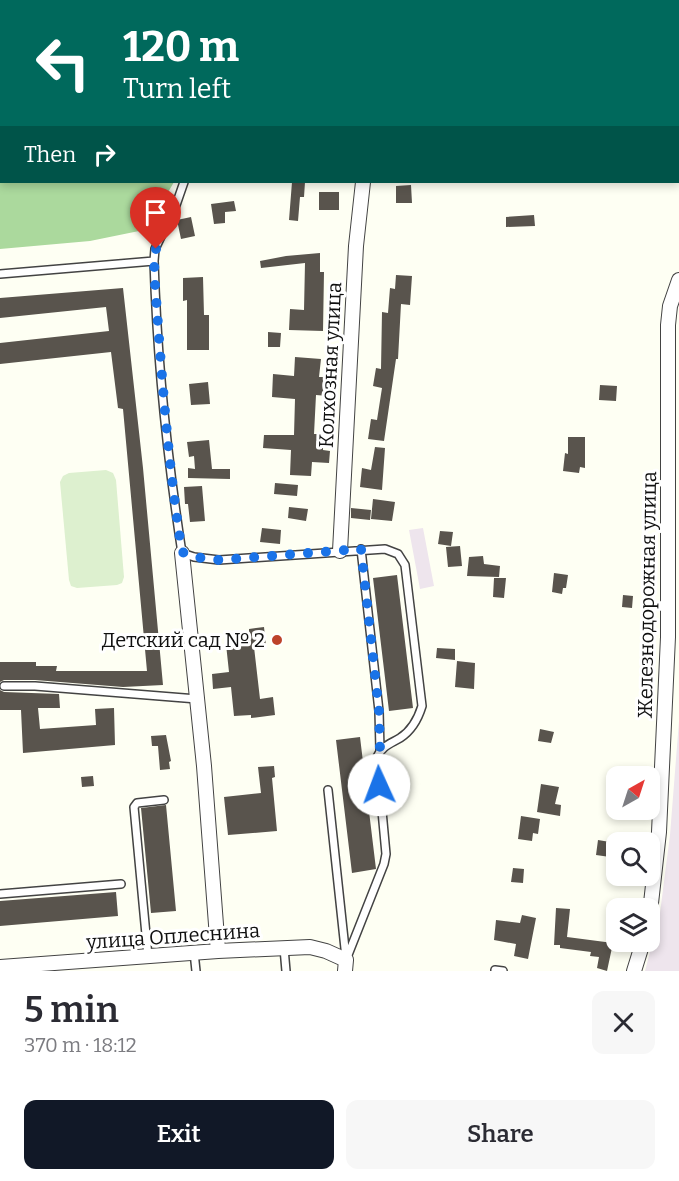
<!DOCTYPE html>
<html lang="en">
<head>
<meta charset="utf-8">
<style>
  :root { --surface:#fff; --page:#f7f7f7; --text:#2b2b33; --muted:#7c7c81; --accent:#111827 }
  body { margin:0; font-family:Bitter,serif; background:var(--page); color:var(--text); height:100vh; display:flex; flex-direction:column; font-size:22px; white-space:nowrap }
  * { box-sizing:border-box; margin:0 }
  p { font-size:20px; color:var(--muted) }
  .icon { flex:none; width:33px; height:33px; fill:none; stroke:currentColor; stroke-width:2; stroke-linecap:round; stroke-linejoin:round }
  .map { position:relative; height:971px; overflow:hidden }
  .panel { display:flex; flex-direction:column; background:var(--surface); flex:1 }
  .panel>* { flex:none }
  .banner { position:absolute; left:0px; top:0px; width:680px; height:183px; box-shadow:0 3px 9px #0003; background:#00695c; color:#fff; overflow:hidden }
  .needle { width:39px; rotate:39deg }
  .buttons { position:absolute; left:606px; top:766px; display:grid; gap:12px }
  .buttons a { display:grid; place-items:center; width:54px; height:54px; border-radius:12px; background:var(--surface); box-shadow:0 3px 9px #0003; font-size:30px }
  .pin { position:absolute; display:grid; place-items:center; width:51px; height:51px; color:#fff; margin:-62px -26px; border-radius:50% 50% 50% 0; rotate:-45deg; box-shadow:0 0 6px #0007 }
  .pin .icon { rotate:45deg }
  .me { position:absolute; width:66px; margin:-33px; rotate:358deg; stroke-linejoin:round; filter:drop-shadow(0 0 4px #0008) }
  .turn { display:flex; align-items:center; gap:21px; height:126px; padding:0 24px; font-size:27px }
  .turn .icon { width:78px; height:78px; stroke-width:2.5 }
  .turn b { display:block; font-size:42px; line-height:51px }
  .then { display:flex; align-items:center; height:57px; padding:0 24px; background:#0003; gap:12px; font-size:22px }
  .round { display:grid; place-items:center; flex:none; width:63px; height:63px; border-radius:12px; background:var(--page) }
  .overview { display:flex; align-items:center; justify-content:space-between; height:102px; padding:0 24px }
  h1 { font-size:36px; font-weight:600; line-height:45px }
  .action { display:flex; gap:12px; margin-top:auto; padding:12px 24px }
  .action a { flex:1; height:69px; border-radius:12px; background:var(--accent); color:#fff; font-size:24px; font-weight:600; line-height:69px; text-align:center }
  .action a+a { background:var(--page); color:var(--text) }
  .map>svg:first-child { display:block }
  .industrial { fill:#eee5ed }
  .forest { fill:#abd99d }
  .pitch { fill:#ddf0cf }
  .building { fill:#59544d }
  .lines { fill:none; stroke-linecap:round; stroke-linejoin:round }
  .service-casing { stroke:#434343; stroke-width:10 }
  .minor-casing { stroke:#434343; stroke-width:16 }
  .service { stroke:#fff; stroke-width:7 }
  .minor { stroke:#fff; stroke-width:14 }
  .route { stroke:#1a73e8; stroke-width:10; stroke-dasharray:0 18 }
  .poi-dot { fill:#bd432b; stroke:#fff; stroke-width:2 }
  .labels { text-anchor:middle; dominant-baseline:central; stroke-width:6; stroke-linejoin:round; paint-order:stroke }
  .street-label { font-size:20px; fill:#101010; stroke:#fff }
  .poi-label { font-size:20px; fill:#101010; stroke:#fff; text-anchor:end }
</style>
</head>
<body>
<div class="map">
<svg width="679" height="971" viewBox="0 0 679 971">
  <rect width="100%" height="100%" fill="#fefff3"/>
  <path class="industrial" d="M423,528L434,586L420,589L409,530Z
    M679,721V971H645L660,913L670,835Z"/>
  <path class="forest" d="M0,0H131V1L2,2V182H174L149,225L139,231L90,241L0,249Z"/>
  <path class="pitch" d="M106,470L113,473L116,480L124,577L122,583L117,585L77,588L71,586L69,580L60,482L63,476L69,473Z"/>
  <path class="building" d="M292,182H305L304,197H300L298,221L289,220Z
    M411,185L412,203H396V186Z
    M319,192H339V210H319Z
    M234,201L236,211L225,212V223L214,224L211,204Z
    M534,215L535,226L506,227V217Z
    M191,217L195,236L181,239L177,220Z
    M320,253V272H324L323,331L289,330L290,309L304,310L305,263L261,268L260,261L286,256Z
    M396,275L412,276L410,305L401,304L398,359H396L384,441L368,439L371,419L377,420L382,388L373,386L376,368L381,369L382,312L388,313L390,288L395,289Z
    M203,277L204,315H209V350H187V300L183,301V278Z
    M123,288L143,468L163,685L123,687L35,680H4L0,682V662H36V666H57L56,671H147L123,409L118,408L111,352L0,364V343L109,331L106,307L0,318V298Z
    M268,332L281,333L280,347H268Z
    M295,357L321,359L319,377H330L328,396L316,395L314,434H323V450L330,451L329,463L312,462L311,476L290,475L291,450L263,448L264,435H294L295,399L272,397L273,374L294,376Z
    M208,382L210,404L191,405L189,384Z
    M600,385L617,386L616,401L599,400Z
    M568,437H585V468L580,467L579,473L563,471L565,453L568,454Z
    M209,440L212,469H230V479L188,478V468L195,469L194,456L189,457L187,442Z
    M375,447L385,448L382,490L360,487L362,468L371,470Z
    M275,483L298,485L297,496L274,494Z
    M202,486L205,521L190,522L188,504H185L184,487Z
    M373,499L395,502L392,521L371,519Z
    M289,507L308,509L306,521L288,518Z
    M351,508L371,510L370,520L351,518Z
    M262,528L281,530L280,544L260,542Z
    M440,531L453,532L451,546L438,544Z
    M460,546L462,566L448,567L446,547Z
    M483,556L484,564L500,566L499,577L467,576L469,557Z
    M554,573L568,575L566,588H563L562,594L552,592Z
    M397,575L413,708L389,711L373,578Z
    M494,578H506L504,598L493,597Z
    M623,595L633,596L632,608L622,607Z
    M264,627L266,646L254,647L260,699L273,697L275,715L251,718V715L234,716L231,687L213,689L212,674L229,672L225,635L249,633V629Z
    M437,648L455,649V660L436,658Z
    M457,661L475,663L474,689L455,687Z
    M0,690L4,692L59,694L60,708H38L40,729L96,725L95,709L114,708L115,745L23,753L21,710H0Z
    M540,729L554,732L551,743L538,741Z
    M166,735L171,761L169,762L170,769L160,770L158,746H152L151,736Z
    M360,737L376,869L352,873L336,740Z
    M274,766L275,777L272,778L277,831L228,835L224,797L261,793L258,767Z
    M93,776L94,786L82,787L81,777Z
    M541,784L559,787L555,804L561,805L560,816L537,812Z
    M166,805L176,911L151,913L141,808Z
    M521,816L540,819L538,834L533,833L532,841L518,839Z
    M598,840L616,843L615,853H611L610,857L596,855Z
    M513,868L524,869L523,883L511,882Z
    M116,892L118,916L0,926V901Z
    M556,908L570,909L567,937L613,943L607,971L597,968L599,957L590,956L591,952L560,948V945H554Z
    M522,915L536,918L528,959L514,956L516,944L494,940L496,920L520,923Z"/>
  <g class="lines">
    <g class="service-casing">
      <path id="service" d="M184,182L176,205L155,249L154,261C157,358 167,456 182,553L194,557L219,560L385,549L398,554L405,565L422,706C418,719 411,731 400,738C390,744 382,746 377,757L386,854L384,864L346,960
        M0,274L154,261
        M361,549L379,711L380,750
        M4,686H35L197,699
        M328,790L346,958
        M0,894L121,884
        M284,948L286,971
        M194,952L196,971
        M148,956L134,807L137,803L164,800
        M495,970L503,971"/>
    </g>
    <g class="minor-casing">
      <path id="minor" d="M382,2V0
        M340,551L356,246L363,182
        M182,553L204,766L218,951
        M650,912L659,832L668,637V325L670,306L679,280
        M0,967L218,951L310,947L326,951L346,960L345,971
        M634,971L643,942"/>
    </g>
    <use href="#service" class="service"/>
    <use href="#minor" class="minor"/>
  </g>
  <g class="lines">
    <path class="route" d="M156,249L154,270C161,365 167,458 182,552L194,557L219,560L361,549L379,711L380,750L376,765L379,785"/>
  </g>
  <circle class="poi-dot" cx="277" cy="640" r="6"/>
  <g class="labels">
    <g class="street-label">
      <text transform="translate(330 365) rotate(-87)">Колхозная улица</text>
      <text transform="translate(647 595) rotate(-89)">Железнодорожная улица</text>
      <text transform="translate(173 936) rotate(-4)">улица Оплеснина</text>
    </g>
    <g class="poi-label">
      <text x="265" y="640">Детский сад № 2</text>
    </g>
  </g>
</svg>
<div class="buttons">
<a><svg class="needle" viewBox="-14 -14 28 28"><path d="M0-13l5 13h-10z" fill="#e53935"/><path d="M0 13l5-13h-10z" fill="#7c7c81"/></svg></a>
<a><svg class="icon" aria-label="search" viewBox="0 0 24 24"><circle cx="10" cy="10" r="6"/><path d="M15 15l6 6"/></svg></a>
<a><svg class="icon" aria-label="layers" viewBox="0 0 24 24"><path d="M12 4l9 5-9 5-9-5zM3 14l9 5 9-5"/></svg></a>
</div>
<div class="pin" style="left:156px;top:249px;background:#d93025"><svg class="icon" aria-label="arrive" viewBox="0 0 24 24"><path d="M6 21V4h12l-3 4 3 4H6"/></svg></div>
<svg class="me" style="left:379px;top:785px" viewBox="-20 -20 40 40"><circle r="19" fill="#fff"/><path d="M0-13L10 11 0 6-10 11z" fill="#1a73e8"/></svg>
<div class="banner">
<div class="turn"><svg class="icon" aria-label="left" viewBox="0 0 24 24"><path d="M17 20v-9H6M10 6l-5 5 5 5"/></svg><div><b>120 m</b>Turn left</div></div>
<div class="then">Then<svg class="icon" aria-label="right" viewBox="0 0 24 24"><path d="M7 20v-9h11M14 6l5 5-5 5"/></svg></div>
</div>
</div>
<section class="panel">
<div class="overview"><div><h1>5 min</h1><p>370 m · 18:12</p></div><a class="round"><svg class="icon" aria-label="close" viewBox="0 0 24 24"><path d="M6 6l12 12M18 6L6 18"/></svg></a></div>
<div class="action"><a>Exit</a><a>Share</a></div>
</section>
</body>
</html>
